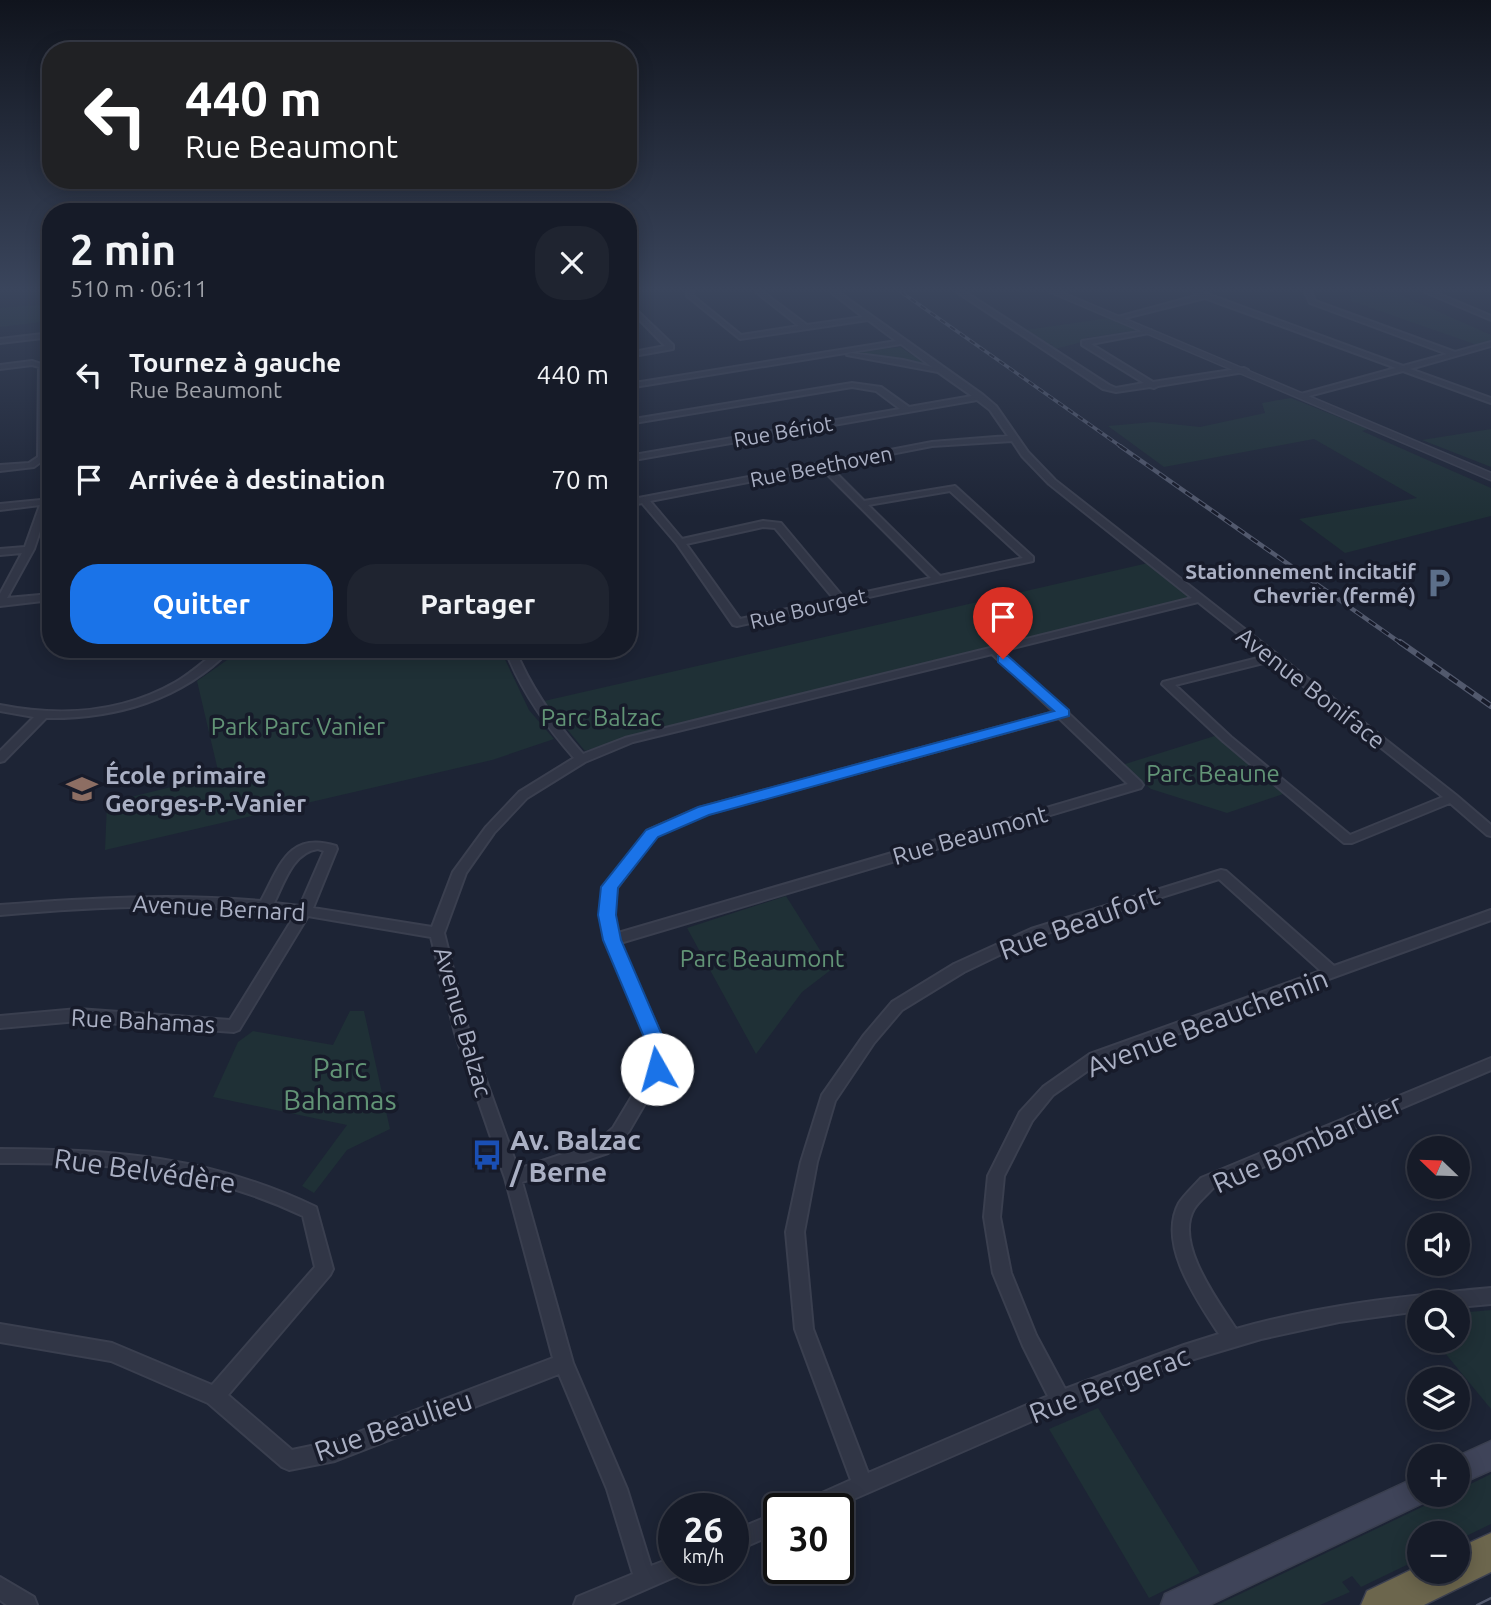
<!DOCTYPE html>
<html lang="fr">
<head>
<meta charset="utf-8">
<style>
  :root { --surface:#161b28; --page:#1f2430; --text:#f1f3f6; --muted:#9ea1a8; --line:#353945; --accent:#1a73e8 }
  body { margin:0; font-family:Ubuntu,sans-serif; background:var(--page); color:var(--text); height:100vh; display:flex; flex-direction:column; font-size:26px; white-space:nowrap }
  * { box-sizing:border-box; margin:0 }
  p { font-size:23px; color:var(--muted) }
  .icon { flex:none; width:38px; height:38px; fill:none; stroke:currentColor; stroke-width:2; stroke-linecap:round; stroke-linejoin:round }
  .map { position:relative; flex:1; overflow:hidden }
  .panel { position:absolute; left:42px; top:203px; width:595px; height:455px; display:flex; flex-direction:column; background:var(--surface); border-radius:28px; box-shadow:0 4px 18px #0003,0 0 0 2px var(--line) }
  .panel>* { flex:none }
  .hud { position:absolute; left:42px; top:42px; width:595px; height:147px; border-radius:28px; box-shadow:0 4px 18px #0003,0 0 0 2px var(--line); background:#202124; color:#fff; overflow:hidden }
  .needle { width:46px; rotate:293deg }
  .fabs { position:absolute; left:1407px; top:1136px; display:grid; gap:14px }
  .fabs a { display:grid; place-items:center; width:63px; height:63px; border-radius:50%; background:var(--surface); box-shadow:0 4px 18px #0003,0 0 0 2px var(--line); font-size:35px }
  .speed { position:absolute; left:658px; top:1493px; display:flex; gap:14px; font-size:35px; font-weight:700; text-align:center }
  .speed>* { display:grid; place-content:center; width:91px; height:91px; border-radius:50%; background:var(--surface); box-shadow:0 4px 18px #0003,0 0 0 2px var(--line); line-height:1 }
  .speed small { font-size:18px; font-weight:400 }
  .speed .limit { border:4px solid #111; border-radius:10px; background:#fff; color:#111 }
  .pin { position:absolute; display:grid; place-items:center; width:60px; height:60px; color:#fff; margin:-72px -30px; border-radius:50% 50% 50% 0; rotate:-45deg; box-shadow:0 0 7px #0007 }
  .pin .icon { rotate:45deg }
  .me { position:absolute; width:77px; margin:-38px; rotate:353deg; stroke-linejoin:round; filter:drop-shadow(0 0 5px #0008) }
  .turn { display:flex; align-items:center; gap:24px; height:147px; padding:0 28px; font-size:32px }
  .turn .icon { width:91px; height:91px; stroke-width:2.5 }
  .turn b { display:block; font-size:49px; line-height:60px }
  .round { display:grid; place-items:center; flex:none; width:74px; height:74px; border-radius:28px; background:var(--page) }
  .summary { display:flex; align-items:center; justify-content:space-between; height:119px; padding:0 28px }
  h1 { font-size:42px; font-weight:600; line-height:52px }
  .button { display:flex; gap:14px; margin-top:auto; padding:14px 28px }
  .button a { flex:1; height:80px; border-radius:28px; background:var(--accent); color:#fff; font-size:28px; font-weight:600; line-height:80px; text-align:center }
  .button a+a { background:var(--page); color:var(--text) }
  ul { padding:0; list-style:none }
  li { display:flex; align-items:center; gap:21px; height:105px; padding:0 28px }
  li div { flex:1 }
  li b { display:block; font-size:26px }
  li em { font-style:normal }
  .map>svg:first-child { display:block }
  .green { fill:#1f3036 }
  .lines { fill:none; stroke-linecap:round; stroke-linejoin:round }
  .minor-casing { stroke:#3a3f4f; stroke-width:4 }
  .tertiary-casing { stroke:#3a3f4f; stroke-width:3 }
  .secondary-casing { stroke:#3a3f4f; stroke-width:3 }
  .motorway-casing { stroke:#3c4050; stroke-width:3 }
  .minor { fill:#313646; fill-rule:evenodd }
  .tertiary { fill:#313646; fill-rule:evenodd }
  .secondary { fill:#3f4459; fill-rule:evenodd }
  .motorway { fill:#6c664d; fill-rule:evenodd }
  .tram { stroke:#52596d; stroke-width:2.5 }
  .rail-far2-casing { stroke:#52596d; stroke-width:3.5 }
  .rail-far1-casing { stroke:#52596d; stroke-width:4.5 }
  .rail-casing { stroke:#52596d; stroke-width:6 }
  .rail-far2 { stroke:#171b2a; stroke-width:2; stroke-dasharray:6; stroke-linecap:butt }
  .rail-far1 { stroke:#171b2a; stroke-width:2.5; stroke-dasharray:8; stroke-linecap:butt }
  .rail { stroke:#171b2a; stroke-width:3.5; stroke-dasharray:10; stroke-linecap:butt }
  .route { fill:#1a73e8; stroke:#114b97; stroke-width:2 }
  .labels { text-anchor:middle; dominant-baseline:central; stroke-width:7; stroke-linejoin:round; paint-order:stroke }
  .far-street-label { font-size:21px; fill:#aab0c4; stroke:#171b2a }
  .far-poi-label { font-size:21px; font-weight:bold; fill:#aab0c4; stroke:#171b2a; text-anchor:end }
  .street-label { font-size:24px; fill:#aab0c4; stroke:#171b2a }
  .park-label { font-size:24px; fill:#629476; stroke:#171b2a }
  .poi-label { font-size:24px; font-weight:bold; fill:#aab0c4; stroke:#171b2a; text-anchor:start }
  .near-street-label { font-size:28px; fill:#aab0c4; stroke:#171b2a }
  .near-park-label { font-size:28px; fill:#629476; stroke:#171b2a }
  .near-poi-label { font-size:28px; font-weight:bold; fill:#aab0c4; stroke:#171b2a; text-anchor:start }
</style>
</head>
<body>
<div class="map">
<svg width="1491" height="1605" viewBox="0 0 1491 1605">
  <rect width="100%" height="100%" fill="#1d2435"/>
  <path class="green" d="M1349,292H1394L1491,335V343L1480,346L1351,301Z
    M51,304V321L0,327V308Z
    M1109,318L1138,330L1085,338L1086,341L1055,349L1050,346L1053,344H1048L1026,330Z
    M900,347L924,363L849,353Z
    M1291,398L1368,429L1362,431L1491,488V516L1345,553L1299,519L1417,498L1314,439L1164,467L1108,426L1153,422L1200,427L1265,413L1262,403Z
    M1491,429V467L1422,440Z
    M1148,563L1192,597L622,739L585,751L544,701Z
    M243,649H500L529,710L554,739L492,760L105,850L107,803L219,775L197,681Z
    M1221,734L1289,792L1227,813L1151,789L1122,765Z
    M786,896L832,969L802,992L756,1054L687,928Z
    M350,1011H364L390,1129L347,1150L314,1193L302,1186L347,1125L213,1097L238,1042L253,1031L333,1045Z
    M1491,1310V1409L1435,1341L1458,1340V1313Z
    M1098,1408L1200,1573L1149,1598L1049,1429Z
    M1491,1474V1524L1458,1540V1533H1419V1559L1361,1587L1352,1576L1342,1582L1350,1592L1320,1605H1217L1447,1495L1458,1494V1490Z"/>
  <g class="lines">
    <g class="minor-casing">
      <path id="minor" d="M687,292H693L692,295L741,335L799,326L756,292H763L807,325L863,317L831,292H838L983,395L996,406L1028,452L1055,480L1456,795L1491,825V836L1487,835L1450,803L1352,843H1344L1223,741L1162,684L1163,682L1266,656L1198,602L1001,651L1064,710L1068,711L1069,714L1141,782L1143,785L1141,788L620,943L667,1049L665,1069L625,1138L608,1153L522,1182L573,1363L627,1489L651,1566L674,1557V1568H684L681,1574L610,1605H574L577,1597L633,1574L607,1489L559,1374L335,1461L289,1470L282,1467L208,1403L111,1361L0,1342V1324L112,1343L212,1385L315,1267L303,1216C205,1169 107,1162 0,1163V1149C113,1149 212,1157 316,1207L333,1269L330,1275L228,1395L292,1450L335,1441L553,1358L505,1178L455,1033L431,937L308,916L239,1030L234,1032L78,1021L0,1028V1016L78,1009L230,1020L295,915C197,902 99,906 0,915V905C87,898 174,893 261,901C280,866 288,831 336,846L337,849L313,908L432,927L453,872L486,827L519,792L574,758C545,725 521,691 505,649H515C531,689 555,722 583,754L625,738L1192,598L1049,484L1022,456L1012,441L932,446L829,466L864,501L955,486L1033,557V561L737,626L733,625L677,544L642,503L628,506V500L932,442L1008,436L990,410L977,400L628,461V456L900,409L876,391L852,387L628,424V420L852,383L881,387L909,407L972,396L938,372L847,355L851,353L903,360L932,367L901,344L628,388V384L896,341L868,320L740,339L687,296ZM821,468L931,578L843,597L781,523L763,521L682,539L650,501ZM950,491L1023,558L940,576L868,505ZM763,527L775,528L834,599L740,619L686,544ZM992,654L1054,712L699,808L648,830L603,887L600,915L605,940L651,1049L649,1068L613,1128L596,1143L518,1169L469,1033L444,933L466,873L494,833L527,798L585,762L633,742ZM1272,661L1443,797L1350,835L1231,737L1175,685ZM1059,718L1128,784L618,933L614,915L617,888L656,836L707,814ZM318,849L324,851L300,906L274,903C284,883 293,852 318,849Z
        M957,292H965L1109,385L1116,388L1144,383L1082,345V341L1151,330V332L1149,333L1091,344L1153,382L1244,368L1248,370L1244,372L1158,386L1154,388L1150,387L1116,392L1103,389Z
        M1193,292H1202L1403,366L1447,354L1310,303L1305,292H1311L1315,301L1455,352L1491,342V346L1410,369L1491,398V403L1403,371L1301,398V394L1396,368L1205,298L1117,320L1114,318L1199,295Z
        M1425,292H1434L1491,316V320Z
        M628,302L673,345V349L628,357V353L665,346L628,308Z
        M51,333V337L0,343V339Z
        M32,361L47,366L46,458L34,467L0,471V465L29,463L38,457L39,367L32,365L0,369V365Z
        M51,499V503L49,504L34,549L7,598L51,594V600L0,606V594L22,553L0,555V549L25,547L40,505L0,510V504Z
        M219,649H231C182,700 115,719 46,718L4,761L0,762V751L34,717L0,711V705C60,717 122,713 176,682C191,673 205,661 219,649Z
        M1221,870L1226,871L1334,966L1491,910V920L1100,1062L1053,1095L1032,1121L1004,1176L1000,1217L1011,1273L1036,1335L1065,1389L1184,1345L1219,1334C1197,1300 1157,1244 1179,1203C1185,1194 1194,1186 1201,1178L1491,1058V1070L1213,1188C1207,1195 1199,1201 1194,1209C1174,1243 1218,1301 1236,1329C1320,1305 1405,1296 1491,1288V1304L1458,1307V1302H1419V1311L1339,1322L1261,1339L1184,1362L1109,1389L1039,1418L833,1508H801L804,1501L851,1480L795,1329L786,1232L801,1162L822,1095L864,1035L892,1002L954,964L1031,929ZM1219,879L1321,971L1090,1054L1043,1087L1020,1112L988,1176L984,1217L993,1273L1023,1346L1048,1396L868,1473L813,1329L804,1232L817,1162L835,1101L874,1043L902,1010L964,972L1041,935Z
        M779,1512V1532L733,1552V1531Z
        M0,1577L34,1597L37,1605H7L0,1600Z"/>
    </g>
    <g class="tertiary-casing">
      <path id="tertiary" d="M1050,292H1061L1491,473V480Z"/>
    </g>
    <g class="secondary-casing">
      <path id="secondary" d="M1491,1441V1470L1458,1485V1456Z
        M1419,1476V1494H1431L1429,1500L1209,1605H1161L1165,1594Z"/>
    </g>
    <g class="motorway-casing">
      <path id="motorway" d="M1491,1533V1572L1424,1605H1361L1367,1591L1419,1566V1572H1458V1548Z"/>
    </g>
    <use href="#minor" class="minor"/>
    <use href="#tertiary" class="tertiary"/>
    <use href="#secondary" class="secondary"/>
    <use href="#motorway" class="motorway"/>
    <path class="tram" d="M1477,1605L1491,1598"/>
    <g class="rail-far2-casing">
      <path id="rail-far2" d="M901,292L1123,448"/>
    </g>
    <g class="rail-far1-casing">
      <path id="rail-far1" d="M1120,446L1402,644"/>
    </g>
    <g class="rail-casing">
      <path id="rail" d="M1400,642L1491,706"/>
    </g>
    <use href="#rail-far2" class="rail-far2"/>
    <use href="#rail-far1" class="rail-far1"/>
    <use href="#rail" class="rail"/>
  </g>
  <linearGradient id="sky" x2="0" y2="1"><stop stop-color="#10141d"/><stop offset="0.56" stop-color="#3a455c"/><stop offset="1" stop-color="#3a455c" stop-opacity="0"/></linearGradient>
  <rect width="1491" height="517" fill="url(#sky)"/>
  <path class="route" d="M998,656H1008L1069,710V716L709,815L658,837L618,888L616,915L621,940L668,1049L664,1075H650L647,1069L649,1049L603,940L598,915L601,887L646,830L698,807L1054,711L998,662Z"/>
  <defs>
    <g id="parking-bare" transform="scale(2.415)"><path d="M-3.5-5.5H1a3.5 3.5 0 0 1 0 7H-1V5.5H-3.5ZM-1-3.4V-.6H.8a1.4 1.4 0 0 0 0-2.8Z" fill="#5c6f8a" stroke="#171b2a" stroke-width="2.5" paint-order="stroke"/></g>
    <g id="school-bare" transform="scale(2.415)"><path d="M0-5L7-2L0 1L-7-2ZM-4 1L0 2.5L4 1V4Q0 6-4 4Z" fill="#8d6e63" stroke="#171b2a" stroke-width="2.5" paint-order="stroke"/></g>
    <g id="bus-bare" transform="scale(2.415)"><path d="M-5-6H5V4H4V6H2V4H-2V6H-4V4H-5ZM-3.5-4V0h7V-4ZM-3.5 1.2v1.5H-2V1.2ZM2 1.2v1.5H3.5V1.2Z" fill="#1a4fb4" stroke="#171b2a" stroke-width="2.5" paint-order="stroke"/></g>
  </defs>
  <g fill-rule="evenodd">
    <use href="#parking-bare" x="1439" y="583"/>
    <use href="#school-bare" x="82" y="789"/>
    <use href="#bus-bare" x="487" y="1155"/>
  </g>
  <g class="labels">
    <g class="far-street-label">
      <text transform="translate(783 431) rotate(-10)">Rue Bériot</text>
      <text transform="translate(821 466) rotate(-11)">Rue Beethoven</text>
      <text transform="translate(808 608) rotate(-13)">Rue Bourget</text>
    </g>
    <g class="far-poi-label">
      <text x="1416" y="571">Stationnement incitatif<tspan x="1416" dy="24">Chevrier (fermé)</tspan></text>
    </g>
    <g class="street-label">
      <text transform="translate(1311 688) rotate(38)">Avenue Boniface</text>
      <text transform="translate(970 835) rotate(-16)">Rue Beaumont</text>
      <text transform="translate(219 908) rotate(3)">Avenue Bernard</text>
      <text transform="translate(143 1021) rotate(3)">Rue Bahamas</text>
      <text transform="translate(463 1022) rotate(74)">Avenue Balzac</text>
    </g>
    <g class="park-label">
      <text x="601" y="717">Parc Balzac</text>
      <text x="298" y="726">Park Parc Vanier</text>
      <text x="1213" y="773">Parc Beaune</text>
      <text x="762" y="958">Parc Beaumont</text>
    </g>
    <g class="poi-label">
      <text x="105" y="775">École primaire<tspan x="105" dy="28">Georges-P.-Vanier</tspan></text>
    </g>
    <g class="near-street-label">
      <text transform="translate(1079 922) rotate(-20)">Rue Beaufort</text>
      <text transform="translate(1207 1022) rotate(-21)">Avenue Beauchemin</text>
      <text transform="translate(1307 1143) rotate(-24)">Rue Bombardier</text>
      <text transform="translate(145 1170) rotate(8)">Rue Belvédère</text>
      <text transform="translate(1109 1384) rotate(-21)">Rue Bergerac</text>
      <text transform="translate(393 1425) rotate(-19)">Rue Beaulieu</text>
    </g>
    <g class="near-park-label">
      <text x="340" y="1067">Parc<tspan x="340" dy="32">Bahamas</tspan></text>
    </g>
    <g class="near-poi-label">
      <text x="510" y="1139">Av. Balzac<tspan x="510" dy="32">/ Berne</tspan></text>
    </g>
  </g>
</svg>
<div class="fabs">
<a><svg class="needle" viewBox="-14 -14 28 28"><path d="M0-13l5 13h-10z" fill="#e53935"/><path d="M0 13l5-13h-10z" fill="#9ea1a8"/></svg></a>
<a><svg class="icon" aria-label="sound" viewBox="0 0 24 24"><path d="M4 9h4l5-4v14l-5-4H4zM17 9q2 3 0 6"/></svg></a>
<a><svg class="icon" aria-label="search" viewBox="0 0 24 24"><circle cx="10" cy="10" r="6"/><path d="M15 15l6 6"/></svg></a>
<a><svg class="icon" aria-label="layers" viewBox="0 0 24 24"><path d="M12 4l9 5-9 5-9-5zM3 14l9 5 9-5"/></svg></a>
<a>+</a>
<a>−</a>
</div>
<div class="speed"><div>26<small>km/h</small></div><div class="limit">30</div></div>
<div class="pin" style="left:1003px;top:659px;background:#d93025"><svg class="icon" aria-label="arrive" viewBox="0 0 24 24"><path d="M6 21V4h12l-3 4 3 4H6"/></svg></div>
<svg class="me" style="left:657px;top:1069px" viewBox="-20 -20 40 40"><circle r="19" fill="#fff"/><path d="M0-13L10 11 0 6-10 11z" fill="#1a73e8"/></svg>
<div class="hud">
<div class="turn"><svg class="icon" aria-label="left" viewBox="0 0 24 24"><path d="M17 20v-9H6M10 6l-5 5 5 5"/></svg><div><b>440 m</b>Rue Beaumont</div></div>
</div>
<section class="panel">
<div class="summary"><div><h1>2 min</h1><p>510 m · 06:11</p></div><a class="round"><svg class="icon" aria-label="close" viewBox="0 0 24 24"><path d="M6 6l12 12M18 6L6 18"/></svg></a></div>
<ul>
<li><svg class="icon" aria-label="left" viewBox="0 0 24 24"><path d="M17 20v-9H6M10 6l-5 5 5 5"/></svg><div><b>Tournez à gauche</b><p>Rue Beaumont</p></div><em>440 m</em></li>
<li><svg class="icon" aria-label="arrive" viewBox="0 0 24 24"><path d="M6 21V4h12l-3 4 3 4H6"/></svg><div><b>Arrivée à destination</b></div><em>70 m</em></li>
</ul>
<div class="button"><a>Quitter</a><a>Partager</a></div>
</section>
</div>
</body>
</html>
